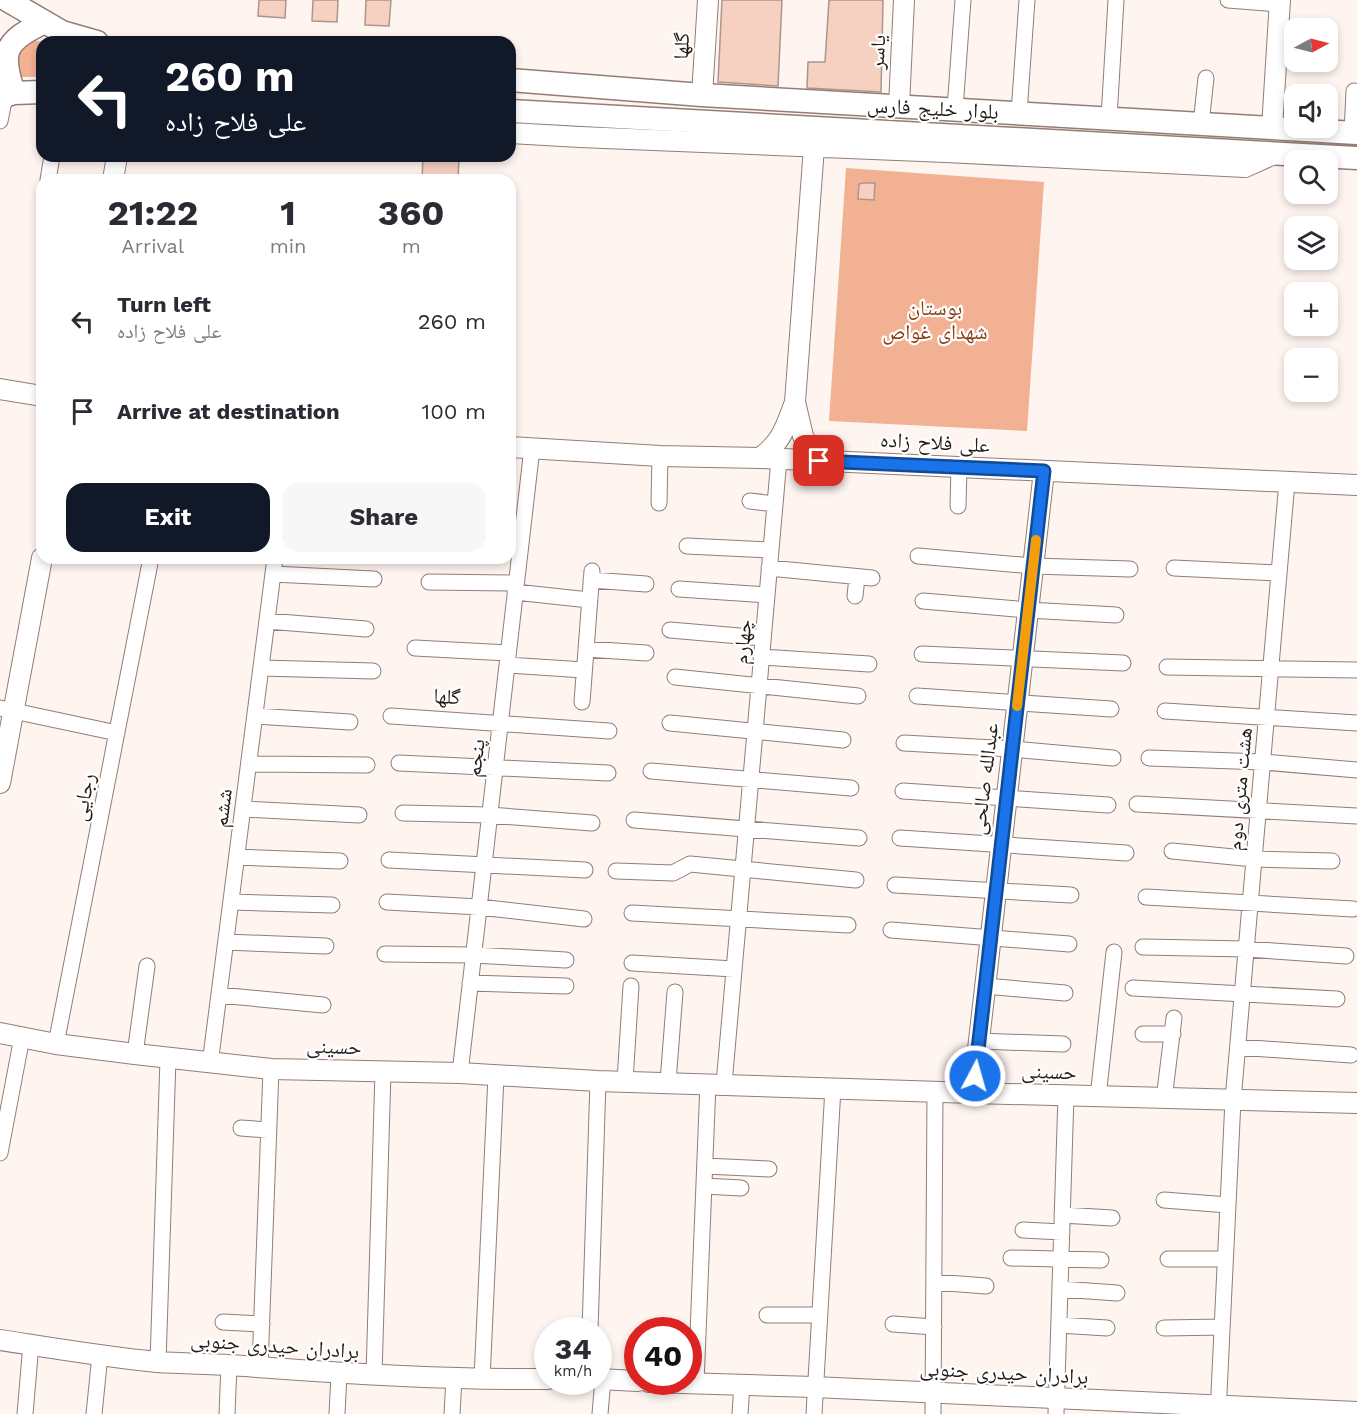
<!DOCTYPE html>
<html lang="en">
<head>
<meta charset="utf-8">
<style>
  :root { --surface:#fff; --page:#f7f7f7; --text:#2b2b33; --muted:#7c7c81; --accent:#111827 }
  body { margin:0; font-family:"Work Sans","Noto Naskh Arabic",sans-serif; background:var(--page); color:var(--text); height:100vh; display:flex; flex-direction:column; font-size:22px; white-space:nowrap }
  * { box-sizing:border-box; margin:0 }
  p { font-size:20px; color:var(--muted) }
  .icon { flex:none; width:33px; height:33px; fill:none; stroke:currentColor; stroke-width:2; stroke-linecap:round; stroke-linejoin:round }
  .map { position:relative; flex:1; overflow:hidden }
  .details { position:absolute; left:36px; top:174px; width:480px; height:390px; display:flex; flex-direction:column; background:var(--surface); border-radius:18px; box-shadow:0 3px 9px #0003 }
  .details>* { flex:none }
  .hud { position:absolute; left:36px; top:36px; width:480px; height:126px; border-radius:18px; box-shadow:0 3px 9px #0003; background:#111827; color:#fff; overflow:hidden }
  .needle { width:39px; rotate:83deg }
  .buttons { position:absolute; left:1284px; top:18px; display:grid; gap:12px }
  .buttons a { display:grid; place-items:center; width:54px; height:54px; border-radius:12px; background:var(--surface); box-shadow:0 3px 9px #0003; font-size:30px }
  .speed { position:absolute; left:534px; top:1317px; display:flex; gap:12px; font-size:30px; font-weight:700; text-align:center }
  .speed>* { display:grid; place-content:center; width:78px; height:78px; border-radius:50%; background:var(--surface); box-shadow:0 3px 9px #0003; line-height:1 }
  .speed small { font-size:15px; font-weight:400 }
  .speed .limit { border:9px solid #d22; background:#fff; color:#111 }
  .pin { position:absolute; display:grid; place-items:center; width:51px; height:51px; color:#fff; margin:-26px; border-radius:12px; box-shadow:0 3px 9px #0006 }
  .me { position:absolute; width:66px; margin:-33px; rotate:6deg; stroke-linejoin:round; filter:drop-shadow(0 0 4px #0008) }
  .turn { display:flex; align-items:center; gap:21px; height:126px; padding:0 30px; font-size:27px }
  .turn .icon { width:78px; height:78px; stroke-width:2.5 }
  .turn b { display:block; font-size:42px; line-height:51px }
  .eta { display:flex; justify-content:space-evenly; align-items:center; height:102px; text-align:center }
  .eta b { font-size:36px; font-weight:700; line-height:42px }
  .cta { display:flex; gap:12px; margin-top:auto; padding:12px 30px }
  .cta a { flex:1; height:69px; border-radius:18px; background:var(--accent); color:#fff; font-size:24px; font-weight:700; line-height:69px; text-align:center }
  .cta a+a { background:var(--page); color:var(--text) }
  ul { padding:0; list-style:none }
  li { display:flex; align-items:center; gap:18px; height:90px; padding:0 30px }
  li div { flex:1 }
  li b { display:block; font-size:22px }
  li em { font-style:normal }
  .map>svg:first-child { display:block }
  .green { fill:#f3b194 }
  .building { fill:#f6d1c1; stroke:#ac968c; stroke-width:1.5 }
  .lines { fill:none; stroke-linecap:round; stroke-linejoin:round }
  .minor-casing { stroke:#937d74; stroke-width:17 }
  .tertiary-casing { stroke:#937d74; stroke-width:22 }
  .secondary-casing { stroke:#937d74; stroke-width:25 }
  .minor { stroke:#fff; stroke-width:15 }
  .tertiary { stroke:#fff; stroke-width:20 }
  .secondary { stroke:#fff; stroke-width:22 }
  .route-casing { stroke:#114b97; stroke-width:15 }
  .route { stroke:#1a73e8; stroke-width:10 }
  .slow { stroke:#f59e0b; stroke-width:10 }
  .labels { text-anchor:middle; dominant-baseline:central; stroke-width:4.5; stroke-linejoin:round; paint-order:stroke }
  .street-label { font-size:21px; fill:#231b17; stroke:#fff }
  .park-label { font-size:21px; fill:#8a3d12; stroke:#fff }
</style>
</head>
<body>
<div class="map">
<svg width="1357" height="1414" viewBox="0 0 1357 1414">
  <rect width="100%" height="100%" fill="#fef4f0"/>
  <path class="green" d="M28,39L43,42L42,77H22L18,74L14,53Z
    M846,168L1044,182L1027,431L829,421Z"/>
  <path class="building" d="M259,0H286L285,18L258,16Z
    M313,0H338L337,22L312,21Z
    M366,0H391L389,26L365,25Z
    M722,0H782L778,86L718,82Z
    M829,0H883L881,92L807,88L808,62H825Z
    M423,156H459L458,180H422Z
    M863,183H875L874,200L858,199L859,184Z"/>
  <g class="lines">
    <g class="minor-casing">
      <path id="minor" d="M1228,0L1279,4
        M955,109L963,0
        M1019,113L1027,0
        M1109,118L1116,0
        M0,121L5,96
        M1201,124L1206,78
        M1352,133L1354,91
        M48,180L52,156
        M750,501L775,504
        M659,503L660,456
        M958,506L959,467
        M687,546L771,550
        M918,556L1033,566L1130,569
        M769,568L872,578
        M1174,568L1279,573
        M273,574L374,579
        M591,580L646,584
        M429,582L516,583
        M679,589L767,595
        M515,592L589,600
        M855,596L857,577
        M923,601L1028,610L1116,615
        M267,621L366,629
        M670,630L763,638
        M415,648L508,653
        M586,649L646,653
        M922,654L1123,663
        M761,657L869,664
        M507,665L584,670
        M1167,667L1357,670
        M261,668L373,671
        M675,677L858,696
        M917,696L1111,709
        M582,702L592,571
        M0,708L117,733
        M1165,711L1357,723
        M255,716L350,722
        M391,716L609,731
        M670,723L843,740
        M904,743L1012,749L1113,758
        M1149,758L1263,762L1357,770
        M399,763L608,773
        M249,764L367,765
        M651,771L851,788
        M903,791L1108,805
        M1137,804L1357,816
        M243,809L359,815
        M403,813L489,815L592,823
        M634,820L859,838
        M900,838L1126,853
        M1172,851L1254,859L1332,861
        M237,857L340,861
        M389,860L585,870
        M616,871L673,873L690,864L856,880
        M895,885L1071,895
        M1146,897L1353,909
        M231,902L332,905
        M387,902L479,907L584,919
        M632,913L848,925
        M891,930L1069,944
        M226,942L326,946
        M1143,947L1246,949L1346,956
        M385,954L473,955L566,960
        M632,963L734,969
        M470,983L566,986
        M985,986L1065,993
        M1133,988L1337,999
        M219,995L323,1005
        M1143,1034H1173
        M979,1041L1063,1044
        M56,1044L151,558
        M1238,1047L1351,1055
        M135,1054L147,966
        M210,1064L275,558
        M460,1073L532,448
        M625,1081L631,986
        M668,1082L675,992
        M724,1084L779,459
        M1098,1097L1114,952
        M1164,1099L1174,1018
        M241,1128L268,1130
        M0,1153L22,1037
        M705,1166L769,1169
        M704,1186L741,1188
        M1164,1200L1228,1205
        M1062,1215L1112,1218
        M1023,1230L1062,1232
        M1011,1258L1101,1260
        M1168,1259H1225
        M934,1282L986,1286
        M1060,1289L1117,1293
        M767,1315H819
        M223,1322L262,1324
        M893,1324L934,1327
        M1059,1325L1107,1328
        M1164,1328L1222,1327
        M590,1330L598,1081
        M158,1362L168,1059
        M260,1367L271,1069
        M374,1375L383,1072
        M482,1379L496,1076
        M696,1384L708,1083
        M25,1414L31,1344
        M94,1414L100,1355
        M227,1414L229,1365
        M337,1414L339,1374
        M452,1414L454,1378
        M600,1414L603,1379
        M740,1414L742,1384
        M814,1414L833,1088
        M933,1414L935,1091
        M1056,1414L1066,1095
        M1218,1414L1233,1100L1287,482"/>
    </g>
    <g class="tertiary-casing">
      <path id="tertiary" d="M702,95L708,0
        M899,106L904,0
        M1272,128L1280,0
        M510,133L580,137L946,152L1245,167L1274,154
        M113,180L117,156
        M0,389L42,396
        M795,402L803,436L812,453L829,459
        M510,447L660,456L760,458L1357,485
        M760,458C782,442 786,426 795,402L814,147
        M0,783L42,558
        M0,1033L56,1044L135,1054L271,1069L460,1073L598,1081L973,1093L1357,1103
        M973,1093L1044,471
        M0,1340C52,1348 105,1357 157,1362C191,1364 224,1364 257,1367C354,1374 450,1380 548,1379
        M598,1379L638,1381
        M649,1382L814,1387L1357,1412"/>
    </g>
    <g class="secondary-casing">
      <path id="secondary" d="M7,0L62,32L97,42
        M510,80L702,95L1357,133
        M14,93C0,52 4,41 45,22
        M1,97L14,93L42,92
        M510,111L1357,158"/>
    </g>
    <use href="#minor" class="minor"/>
    <use href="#tertiary" class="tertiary"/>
    <use href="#secondary" class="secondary"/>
  </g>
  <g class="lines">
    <g class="route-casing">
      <path id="route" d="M819,461L1044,471L975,1076"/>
    </g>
    <use href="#route" class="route"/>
    <path class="slow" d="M1017,706L1036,540"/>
  </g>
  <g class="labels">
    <g class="street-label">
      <text transform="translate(681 46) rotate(-87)">گلها</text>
      <text transform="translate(877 52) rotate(-87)">یاسر</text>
      <text transform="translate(933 108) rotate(3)">بلوار خلیج فارس</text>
      <text transform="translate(935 442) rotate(3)">علی فلاح زاده</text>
      <text transform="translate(742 642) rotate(-85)">چهارم</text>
      <text transform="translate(447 696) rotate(4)">گلها</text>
      <text transform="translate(475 758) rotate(-83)">پنجم</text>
      <text transform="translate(984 779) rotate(-83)">عبدالله صالحی</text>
      <text transform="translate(1239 789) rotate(-85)">هشت متری دوم</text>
      <text transform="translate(83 797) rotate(-79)">رجایی</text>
      <text transform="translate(222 808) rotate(-83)">ششم</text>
      <text transform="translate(334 1046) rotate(2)">حسینی</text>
      <text transform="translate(1049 1071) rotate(2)">حسینی</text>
      <text transform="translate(275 1345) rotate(4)">برادران حیدری جنوبی</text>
      <text transform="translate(1004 1372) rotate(3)">برادران حیدری جنوبی</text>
    </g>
    <g class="park-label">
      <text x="935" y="307">بوستان<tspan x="935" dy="24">شهدای غواص</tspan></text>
    </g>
  </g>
</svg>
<div class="buttons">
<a><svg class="needle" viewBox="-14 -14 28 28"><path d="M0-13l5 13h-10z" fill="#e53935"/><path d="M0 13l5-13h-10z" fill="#7c7c81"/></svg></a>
<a><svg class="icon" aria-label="sound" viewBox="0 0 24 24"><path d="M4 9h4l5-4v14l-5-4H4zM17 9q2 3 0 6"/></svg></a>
<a><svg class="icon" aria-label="search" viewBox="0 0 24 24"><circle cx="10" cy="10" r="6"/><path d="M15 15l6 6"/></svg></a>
<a><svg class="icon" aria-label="layers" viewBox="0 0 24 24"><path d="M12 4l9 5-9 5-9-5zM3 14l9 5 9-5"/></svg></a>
<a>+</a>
<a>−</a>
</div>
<div class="speed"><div>34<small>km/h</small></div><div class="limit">40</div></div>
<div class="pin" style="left:819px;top:461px;background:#d93025"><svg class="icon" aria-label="arrive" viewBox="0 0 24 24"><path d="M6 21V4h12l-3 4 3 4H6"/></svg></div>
<svg class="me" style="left:975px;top:1076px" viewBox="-20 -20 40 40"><circle r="17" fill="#1a73e8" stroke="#fff" stroke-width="3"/><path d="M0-11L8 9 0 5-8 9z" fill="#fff"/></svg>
<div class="hud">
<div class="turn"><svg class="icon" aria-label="left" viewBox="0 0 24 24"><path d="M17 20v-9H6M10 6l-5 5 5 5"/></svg><div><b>260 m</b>علی فلاح زاده</div></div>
</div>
<section class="details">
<div class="eta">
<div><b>21:22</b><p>Arrival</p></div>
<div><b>1</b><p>min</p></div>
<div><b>360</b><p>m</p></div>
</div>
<ul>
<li><svg class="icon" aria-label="left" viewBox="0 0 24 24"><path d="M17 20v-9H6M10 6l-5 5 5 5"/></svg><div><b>Turn left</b><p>علی فلاح زاده</p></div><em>260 m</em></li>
<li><svg class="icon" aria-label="arrive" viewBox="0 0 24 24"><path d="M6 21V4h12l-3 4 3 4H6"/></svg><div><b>Arrive at destination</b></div><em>100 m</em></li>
</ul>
<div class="cta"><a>Exit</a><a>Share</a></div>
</section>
</div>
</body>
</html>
